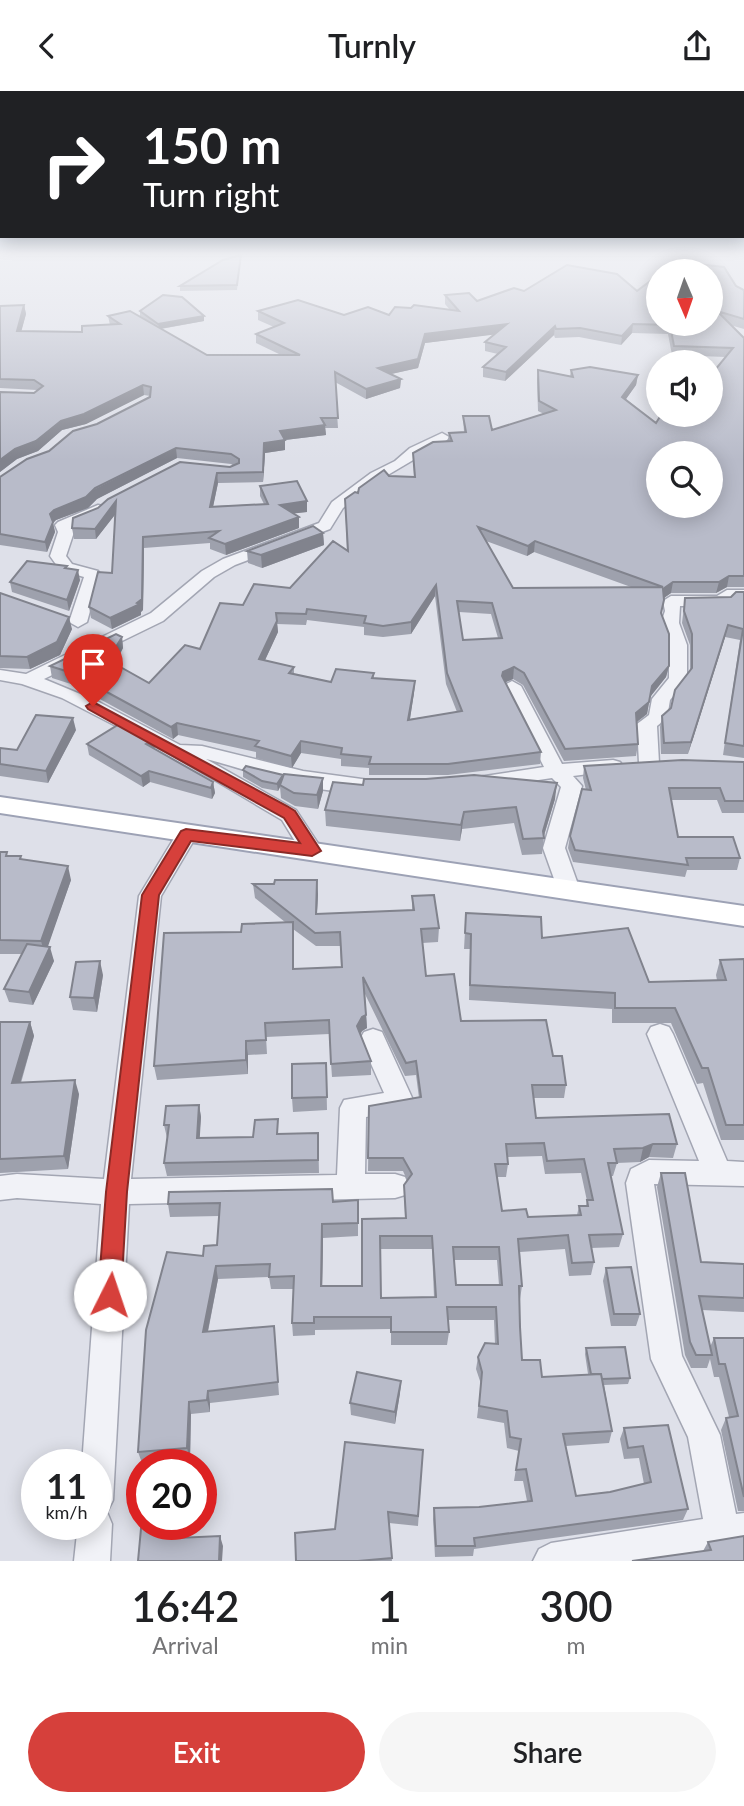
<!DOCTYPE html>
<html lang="en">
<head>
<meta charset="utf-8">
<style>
  :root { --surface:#fff; --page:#f6f6f6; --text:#202124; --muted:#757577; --accent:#d6403b }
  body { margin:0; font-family:Lato,sans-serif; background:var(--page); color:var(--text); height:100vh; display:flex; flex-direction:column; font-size:26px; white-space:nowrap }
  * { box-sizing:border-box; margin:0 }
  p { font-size:23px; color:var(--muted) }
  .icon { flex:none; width:38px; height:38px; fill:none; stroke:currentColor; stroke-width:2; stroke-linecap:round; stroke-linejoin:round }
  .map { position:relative; height:1470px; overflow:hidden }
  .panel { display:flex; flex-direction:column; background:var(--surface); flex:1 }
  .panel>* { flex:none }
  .banner { position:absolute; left:0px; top:0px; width:746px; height:147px; box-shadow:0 4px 18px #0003; background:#202124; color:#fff; overflow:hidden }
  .needle { width:46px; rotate:178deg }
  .fabs { position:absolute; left:646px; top:168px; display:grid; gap:14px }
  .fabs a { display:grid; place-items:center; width:77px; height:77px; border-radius:50%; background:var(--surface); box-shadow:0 4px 18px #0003; font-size:35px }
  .speed { position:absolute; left:21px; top:1358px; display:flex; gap:14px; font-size:35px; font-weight:700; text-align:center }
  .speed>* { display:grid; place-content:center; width:91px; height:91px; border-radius:50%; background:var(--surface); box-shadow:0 4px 18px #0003; line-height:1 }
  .speed small { font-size:18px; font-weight:400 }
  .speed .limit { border:10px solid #d22; background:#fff; color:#111 }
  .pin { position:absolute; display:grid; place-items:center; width:60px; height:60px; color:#fff; margin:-72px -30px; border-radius:50% 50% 50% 0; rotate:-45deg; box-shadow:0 0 7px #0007 }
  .pin .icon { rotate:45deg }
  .me { position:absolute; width:77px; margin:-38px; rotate:4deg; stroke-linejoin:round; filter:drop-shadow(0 0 5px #0008) }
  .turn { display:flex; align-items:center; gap:24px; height:147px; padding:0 28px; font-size:32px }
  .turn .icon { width:91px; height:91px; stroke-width:2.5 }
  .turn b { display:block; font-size:49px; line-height:60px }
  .eta { display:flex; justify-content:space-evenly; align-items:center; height:119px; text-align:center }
  .eta b { font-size:42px; font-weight:600; line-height:49px }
  .action { display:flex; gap:14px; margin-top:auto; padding:14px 28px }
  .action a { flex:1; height:80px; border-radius:42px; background:var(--accent); color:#fff; font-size:28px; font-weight:600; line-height:80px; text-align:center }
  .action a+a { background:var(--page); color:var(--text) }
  header { display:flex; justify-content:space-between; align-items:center; height:91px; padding:0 28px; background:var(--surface); font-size:32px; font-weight:600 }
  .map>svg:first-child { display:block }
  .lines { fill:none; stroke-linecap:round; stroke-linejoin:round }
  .minor-casing { stroke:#a3a6b3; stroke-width:3 }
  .major-casing { stroke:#9da2b5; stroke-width:4 }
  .minor { fill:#f1f2f7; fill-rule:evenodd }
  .major { fill:#fff; fill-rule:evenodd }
  .wall { fill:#9ea1ad; fill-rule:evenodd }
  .shaded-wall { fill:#81838d }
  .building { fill:#b8bbc9; stroke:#81838d; stroke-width:2; fill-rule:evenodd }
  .route { fill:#d6403b; stroke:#8b2a26; stroke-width:2 }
</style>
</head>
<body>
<header><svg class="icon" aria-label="back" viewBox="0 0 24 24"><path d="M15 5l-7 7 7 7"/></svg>Turnly<svg class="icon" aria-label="share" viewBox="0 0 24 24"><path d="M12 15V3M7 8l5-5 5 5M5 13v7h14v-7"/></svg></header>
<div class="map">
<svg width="744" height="1470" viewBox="0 0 744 1470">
  <rect width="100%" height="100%" fill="#dee0e9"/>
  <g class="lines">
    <g class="minor-casing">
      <path id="minor" d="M442,342L449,346L447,349L381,388L343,417L330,438L235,474L214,486L163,530L44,588L97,610L180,654L202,655L303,680L369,689L372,694L369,699C330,709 246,678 206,668L296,719L323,760L320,765L312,767L304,765L282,729L174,665L62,607L22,593L0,589V579L26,583L151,522L202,480L223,468L319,432L332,411L371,382L395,370L410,357Z
        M98,414L103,415L105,418L103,421L71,436L74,441L66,465L72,473L98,480L100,483L87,531L78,536L69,531L84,486L60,479L50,465L58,441L55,434L58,431Z
        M727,499H744V509H732L722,515H680L679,532L687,554V588L670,609L667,627L657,635L659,672L656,676H642L639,672L637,633L649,624L652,608L669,587V554L661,532L665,520L663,510L671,505H717Z
        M512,590L521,595L562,673L613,669L620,671L623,675L620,679L573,685L582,695L565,757L580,799L577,805L569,807L561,805L558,799L543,757L561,696L552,687L485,697L478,696L475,691L478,686L485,685L544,676L503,595Z
        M186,737L193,739L197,744L161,805L131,1088L337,1084L340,1017L344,1009L384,1002L360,948L364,941L373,938L382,941L414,1011L410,1019L366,1026L365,1083H395L405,1086L409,1095L405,1104L395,1107L129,1113L113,1409L107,1421L112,1433L110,1470H74L78,1433H96V1374H82L101,1113L17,1107L0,1109V1085L17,1083L104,1088L139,805L179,739Z
        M660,933L669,936L673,943L727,1070L744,1071V1095L654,1093L682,1265L720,1344L736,1423L744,1422V1456L659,1470H533L539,1458L551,1452L703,1428L688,1346L651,1268L626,1092L631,1078L649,1069L699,1070L647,943L651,936Z"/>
    </g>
    <g class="major-casing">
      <path id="major" d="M0,706L744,815V835L0,722Z"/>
    </g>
    <use href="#minor" class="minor"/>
    <use href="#major" class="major"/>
  </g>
  <path class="wall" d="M241,164L237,199L180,200V195Z
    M688,172L724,176L736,195L744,199V238L730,234L744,247V496H727L716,502H671L664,507L661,523L669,543V575L666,586L650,606L647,623L637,631L638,653L636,665L564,670L523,594L513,588L505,591L541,661L540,673L448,684H369V677L341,675V668L301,662L292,677L256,667V661L178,644L173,648L74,594L52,587L50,575L116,543L122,546L123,557L115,573L149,592L185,554L200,558L220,512L243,514L254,493L290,497L333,450L347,460L345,408L355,401L358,402L359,397L384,379L389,385L414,386L413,362L433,351L448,350L449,342L464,341L463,325H489L492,339L544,323L538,320L537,289L538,279L570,285L571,279L590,276L638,284L636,294L626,308L656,332L661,324H710V285L726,266L672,264L668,243L632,242L621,254L579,246L555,247L554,244L505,290L483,286V276L498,263L485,260V251L495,243L425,252L418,277L391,283L401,288L400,297L366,308L335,291L338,337H325L326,344L285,349V359L265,362L263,391L218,392L213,415L264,413L260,405V395L297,390L307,410V421L293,422L299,426V437L226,464L210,458V452L144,457L143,519L141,521V524L112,538L91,527L89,516L98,481L112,482L115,423L96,448H74L72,437L73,427L98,417L108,408L180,371L230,376L234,375L231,373L177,367L97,408L88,417L56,429L53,432L55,441L47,461L0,454V386L27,368L49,360L73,340L97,333L150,305L144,304L86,333L62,339L38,360L17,368L0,381V301L34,302L37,299L0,297V215L24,214L26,223L21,240L82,241V235L110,234L108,225L130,220L149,231L140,225V220L163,204L182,206L204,225V230L161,238L207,264H281L256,252V243L274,236L258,229V220L298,209L344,224L368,216L389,224L395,216L411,217L414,214L450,219L445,213V204L469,202L477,210L514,197L524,200L567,174L617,183L637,200L658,184V233H710V180H687ZM658,362H710V415H658ZM486,450L527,465L534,461L631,496L513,497ZM435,505L446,593L457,621L410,628L414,602L415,590L374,587V582L336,578L331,591L294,583V576L265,569L278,541L277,533L306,534L307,529L364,536V544L383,546L411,543ZM459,521L491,523L498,547L463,549Z
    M323,442L324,454L262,477L248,472L247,460Z
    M80,489L69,520L12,501L10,491Z
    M744,501V667L723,664L740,549L725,546L688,663H661L660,636L662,625L671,617L690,580V554L682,532L685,507L731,506Z
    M0,502L72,538L60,564L30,578L0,577Z
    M76,639L48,692L0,685V657L17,659Z
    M87,653L155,658L213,691L215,702L212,708L150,691L143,696L89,664Z
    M744,671V722H722L717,709H671L678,746L740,767L737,779H687L685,786L573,771L568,757L570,745L586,699L583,687L584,675Z
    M243,679L323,700L318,718L295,715L281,707L280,696L278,700L262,697L243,686Z
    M363,694L555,708L544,745L542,763L522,764L514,732L462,738L460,750L326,735L325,719Z
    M0,761L8,765L22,768L71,789L47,856L54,870L33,914L9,911L4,898L22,863H0Z
    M253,793L318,803L317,823L412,819V805L439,837L438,851L422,852L426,885L461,930L553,965L566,994L564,1007H534L536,1027L677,1053L673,1067L649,1066L640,1071L617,1072L613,1085H611L623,1143L619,1156L591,1157L594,1171L591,1184L569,1185L565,1158L520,1161L522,1195L520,1208H519L522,1269L542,1286L588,1283L585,1263L586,1257L630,1287L628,1293L604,1294L612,1340L609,1352L566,1355L576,1405L610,1401L644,1393L639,1367L624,1368L620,1348L624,1337L668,1334L688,1418L683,1429L474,1458L473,1465L435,1466L433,1428L434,1417L479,1416L527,1410L523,1390H514L519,1360L507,1357L504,1332L477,1327L481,1293L476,1278L478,1266L495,1253L494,1229H448L449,1241L447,1254H391V1238L315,1239V1244L293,1245L292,1232L294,1198H271L269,1186L218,1188L208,1241L274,1235L279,1304L210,1312V1321L191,1323L190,1368L142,1372L138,1361L203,1165L217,1154L219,1125L170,1126L168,1113L358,1109V1145L323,1147L322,1195H362V1128L405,1127L404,1094L407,1089L403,1080H368L369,1015L419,1007L416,984L405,985L365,903L367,937L362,940L360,943L371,970V984L332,986L329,943L266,946L267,963L248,964V983L157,989L154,975L241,841L285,831L255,807ZM293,838L316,855H340L341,876L294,878ZM542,1065L545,1083L581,1082L587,1110L586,1115H579L577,1124L528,1126L502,1120L497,1086H506L508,1073L507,1066ZM380,1158H432L434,1206L381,1207ZM454,1169H497L499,1194H456Z
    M466,822L542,847L649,891L717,889L716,884L720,869L744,868V1049H721L703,992L697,993L671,932H612V918L469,909L470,858H464Z
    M103,884L97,921L73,919L70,906Z
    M0,931H30L34,945L21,992L79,1003L68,1078L0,1082Z
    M326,972L327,1019L293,1021L292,1007Z
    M199,1014L201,1026L199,1047L253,1046L279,1043L318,1042L319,1082L167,1085L164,1072L167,1047L164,1034Z
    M661,1082L701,1171L744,1173V1221L702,1219L710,1256L714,1247H744V1420H738L721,1339L726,1327L729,1326L719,1286H714L710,1268L707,1277H691L685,1264L657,1096Z
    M606,1177L640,1223L636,1235H611L603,1190Z
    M401,1290L400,1302L395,1333L351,1324L350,1312Z
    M423,1359L418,1435L389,1432L392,1470H296L335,1438Z
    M708,1451L744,1470L703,1460Z"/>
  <path class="shaded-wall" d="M24,214L26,223L19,249L17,240Z
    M204,225V230L159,238L158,233Z
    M507,233V242L425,252L418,277L378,286V277L425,243Z
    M633,233L632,242L621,254L622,245Z
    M555,235L554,244L505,290L506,281Z
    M638,284L636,294L621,315L622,306Z
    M401,288L400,297L366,308V298Z
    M143,294L144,304L86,333L62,339L38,360L17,368L0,381V369L15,358L61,330Z
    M325,334L326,344L285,349V359L265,362L263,391V381L264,352L280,340Z
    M176,357L177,367L97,408L88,417L56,429L53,432L55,441L47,461L45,451L50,423L54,419Z
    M217,382L218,392L211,426L210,416Z
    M116,410L118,420L96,448L95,438Z
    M307,410V421L281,424L280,414Z
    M299,426V437L226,464L225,453Z
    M323,442L324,454L262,477L261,464Z
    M143,446L144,457L143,519L141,521V524L112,538L110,527Z
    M535,450L534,461L527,465L528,455Z
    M78,479L80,489L69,520L67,509Z
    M729,485L727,496L716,502L719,491Z
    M673,491L671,502L661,509L663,498Z
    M436,494L435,505L411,543V531Z
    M69,526L72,538L60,564L30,578L27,566Z
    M277,530L278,541L260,580L259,568Z
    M728,534L725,546L688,663L691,651Z
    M122,546L123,557L110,581L108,569Z
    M669,575L666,586L650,606L647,623L634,633L636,622L652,595Z
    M514,576L513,588L502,593L503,581Z
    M415,590L414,602L408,640V629Z
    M73,627L76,639L48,692L46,680Z
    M177,632L178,644L173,648L171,636Z
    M154,648L155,659L146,653Z
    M301,650V662L292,677L291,665Z
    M149,680L150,691L143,696L141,685Z
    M283,684L280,696L278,700L277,693Z
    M323,687V700L318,718L317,704Z
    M213,691L215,702L212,708L211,697Z
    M557,692L555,708L543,747V740Z
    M464,721L462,738L460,750L461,734Z
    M68,775L71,789L45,864L41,850Z
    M317,789L318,803L316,837V823Z
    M50,856L54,870L33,914L29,901Z
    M100,870L103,884L97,921L94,907Z
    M366,924L367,937L362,940L358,949L357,935L362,926Z
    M30,931L34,945L16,1006L12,992Z
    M246,950L248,964V983L246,969Z
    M75,989L79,1003L68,1078L64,1065Z
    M199,1014L201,1026L199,1060L197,1047Z
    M653,1053L649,1066L640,1071L643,1057Z
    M322,1133L323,1147L322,1208L321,1195Z
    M216,1175L218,1188L205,1254L203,1241Z
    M401,1290L400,1302L395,1333V1321Z
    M208,1300L210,1312V1321L207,1309Z
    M189,1311L191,1323L190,1368L187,1357Z
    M178,1433H182L180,1457L177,1447Z
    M220,1445L223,1455L222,1470H219Z"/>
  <path class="building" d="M241,164L237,194L180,195L223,169Z
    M688,172L724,176L736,195L744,199V228L717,220L744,247V485H729L719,491H673L663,498L664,509L661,522L669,543V575L652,595L649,611L636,622L638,653L565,658L524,582L514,576L503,581L502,585L541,661L448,673H369L371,666L341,663L342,657L301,650L291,665L255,655L259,650L177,632L171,636L72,582L50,575L116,543L122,546L108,569L149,592L185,554L200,558L220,512L243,514L254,493L290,497L333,450L348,460L345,408L355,401L358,402L359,397L384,379L389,385L415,386L413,362L433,351L452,350L449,342L466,341L463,325H489L492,339L556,319L539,310L538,279L573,286L571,279L590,276L638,284L622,306L656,332L661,324H710V285L733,257L674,255L670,234L633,233L622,245L580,237L556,238L555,235L506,281L483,276L506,256L485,251L507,233L425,243L418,268L378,277L401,288L366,298L335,281L338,327H321L325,334L280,340L285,349L264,352L263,381L217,382L210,416L268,413L260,395L297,390L307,410L280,414L299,426L225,453L209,447L219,440L143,446L142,508L137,512L140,513L110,527L89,516L98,481L112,482L116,410L95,438L72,437L73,427L98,417L108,408L180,371L230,376L239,372V368L231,363L176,357L95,397L86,406L54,419L50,423L53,431L45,451L0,443V386L27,368L49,360L73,340L97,333L150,306L151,296L143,294L84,323L61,330L36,350L15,358L0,369V301L34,302L43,295L34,289L0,288V215L24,214L17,240L82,241V235L120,233L108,225L130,220L207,264H300L256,243L284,232L258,220L298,209L344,224L368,216L389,224L395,216L411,217L414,214L459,220L445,204L469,202L477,210L514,197L524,200L567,174L617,183L637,200L658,184V233H710V180H690ZM658,362H710V415H658ZM478,436L528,455L535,450L663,496L513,497ZM436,494L447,582L462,620L408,629L415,590L372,587L374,582L336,578L331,591L289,582L294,576L259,568L277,530L276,522L306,523L307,518L366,525L364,532L383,535L411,531ZM457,510L492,512L502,547L463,549Z
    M163,204L182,206L204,225L158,233L140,220Z
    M313,435L323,442L261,464L247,460Z
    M27,470L67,475L65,477L78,479L67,509L10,491Z
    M736,501H744V655L725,652L743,538L728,534L691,651L664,652L662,625L671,617L675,599L692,577V543L684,520L685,507L731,506Z
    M0,502L69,526L57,551L27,566L0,565Z
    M36,624L73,627L46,680L0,673V657L17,659Z
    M121,632L154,648L146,653L213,691L211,697L149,680L141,685L87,653Z
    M682,669L744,671V710H725L720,697H669L678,746H733L740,767H686L688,774L575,759L570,745L582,698L591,699L584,675Z
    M246,675L283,684L277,693L262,690L243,679Z
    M284,683L323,687L317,704L294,702L280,694Z
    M474,684L557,692L543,740L544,747L523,748L516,716L464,721L461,734L325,719L333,691L363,694L364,688H426Z
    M0,761H7L6,765H21L20,768L68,775L41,850L0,849Z
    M275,789H317L316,823L414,819L412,805L434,804L439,837L421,838L426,885L454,883L461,930L546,929L553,965H562L566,994H532L536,1027L669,1023L677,1053H653L643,1057L614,1058L617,1072H608L623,1143L589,1144L594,1171L572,1172L568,1144L518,1148L522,1195H519L520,1236L522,1269H540L542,1286L601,1283L612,1340L563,1343L576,1405L610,1401L651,1391L643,1355L628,1357L624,1337L668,1334L688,1418L474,1447L475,1455H436L434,1417L479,1416L532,1410L526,1378L516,1379L521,1348L510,1346L507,1320L479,1315L482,1281L478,1266L485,1252L498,1253L496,1216H447L449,1241H391V1226H314V1232H292L294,1185L269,1186L270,1173L216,1175L203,1241L274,1235L278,1291L208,1300L207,1309L189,1311L187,1357L138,1361L146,1239L167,1161L203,1165L204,1155L217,1154L220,1112L168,1113L169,1101L332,1098L333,1111L358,1109V1132L322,1133L321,1195H362V1128L406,1127L404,1094L412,1083L403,1067H368L369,1015L421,1006L416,970L406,972L363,886L366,924L362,926L357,935L371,970L331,973L329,929L265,932L266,949L246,950V969L154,975L164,842L241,841L242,833L293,831V878L342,876L340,841L315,842L253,793H274ZM544,1052L547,1070L584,1068L593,1109H587L588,1115H579L581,1124L528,1126L526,1118L502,1120L495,1073H508L506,1053ZM380,1145H432L436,1206L381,1207ZM453,1156H499L502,1194H456Z
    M466,822L541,826L542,847L628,837L649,891L726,889L720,869L744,868V1034H726L708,977H702L675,917H615V902L470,894L471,843L465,842Z
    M27,853L50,856L29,901L4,898Z
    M100,870L94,907L70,906L76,871Z
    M0,931H30L12,992L75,989L64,1065L0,1068Z
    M326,972L327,1006L292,1007V973Z
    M199,1014L197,1047L253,1046L255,1029L278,1028L277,1043L318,1042V1069L164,1072L169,1034H164L166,1015Z
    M661,1082H685L701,1171L744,1173V1207L699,1205L712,1264H696L690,1251Z
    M631,1176L640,1223H614L606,1177Z
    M714,1247H744V1406L726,1327L738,1325L725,1273H719Z
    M625,1256L630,1287L602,1288L601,1283H591L586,1257Z
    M357,1281L401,1290L395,1321L350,1312Z
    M345,1351L423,1359L418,1425L388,1421L392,1467L358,1470H296L295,1442L335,1438Z
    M142,1427V1433H178L177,1447L220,1445L219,1470H138Z
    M744,1445V1470H632L711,1459L708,1451Z"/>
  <linearGradient id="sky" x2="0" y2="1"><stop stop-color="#87afdc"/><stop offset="0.44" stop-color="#f0f1f5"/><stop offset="1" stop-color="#f0f1f5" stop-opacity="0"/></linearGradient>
  <rect width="744" height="369" fill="url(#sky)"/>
  <path class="route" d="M93,611L287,715L295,720L321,760L312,765L191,750L159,804L127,1101L121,1204L118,1211L110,1215L102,1211L98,1204L106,1101L142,804L181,740L186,738L300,752L284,727L88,618L86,615Z"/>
</svg>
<div class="fabs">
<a><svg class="needle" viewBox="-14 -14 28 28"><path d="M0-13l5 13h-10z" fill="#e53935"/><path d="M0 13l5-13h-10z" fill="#757577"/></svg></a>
<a><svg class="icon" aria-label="sound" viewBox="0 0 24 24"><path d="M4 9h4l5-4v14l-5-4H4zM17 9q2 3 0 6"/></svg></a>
<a><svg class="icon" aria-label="search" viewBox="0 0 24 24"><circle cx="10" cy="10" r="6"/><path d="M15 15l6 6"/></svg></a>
</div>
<div class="speed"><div>11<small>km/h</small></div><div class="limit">20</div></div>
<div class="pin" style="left:93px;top:615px;background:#d93025"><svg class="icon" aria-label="arrive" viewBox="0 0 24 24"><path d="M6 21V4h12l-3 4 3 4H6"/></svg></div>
<svg class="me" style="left:110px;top:1204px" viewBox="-20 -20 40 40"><circle r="19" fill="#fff"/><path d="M0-13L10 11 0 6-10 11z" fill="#d6403b"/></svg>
<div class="banner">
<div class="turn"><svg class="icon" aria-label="right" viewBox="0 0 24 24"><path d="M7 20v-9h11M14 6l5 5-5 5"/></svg><div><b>150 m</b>Turn right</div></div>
</div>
</div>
<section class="panel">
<div class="eta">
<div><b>16:42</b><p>Arrival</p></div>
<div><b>1</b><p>min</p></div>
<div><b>300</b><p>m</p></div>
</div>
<div class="action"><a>Exit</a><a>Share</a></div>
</section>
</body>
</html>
